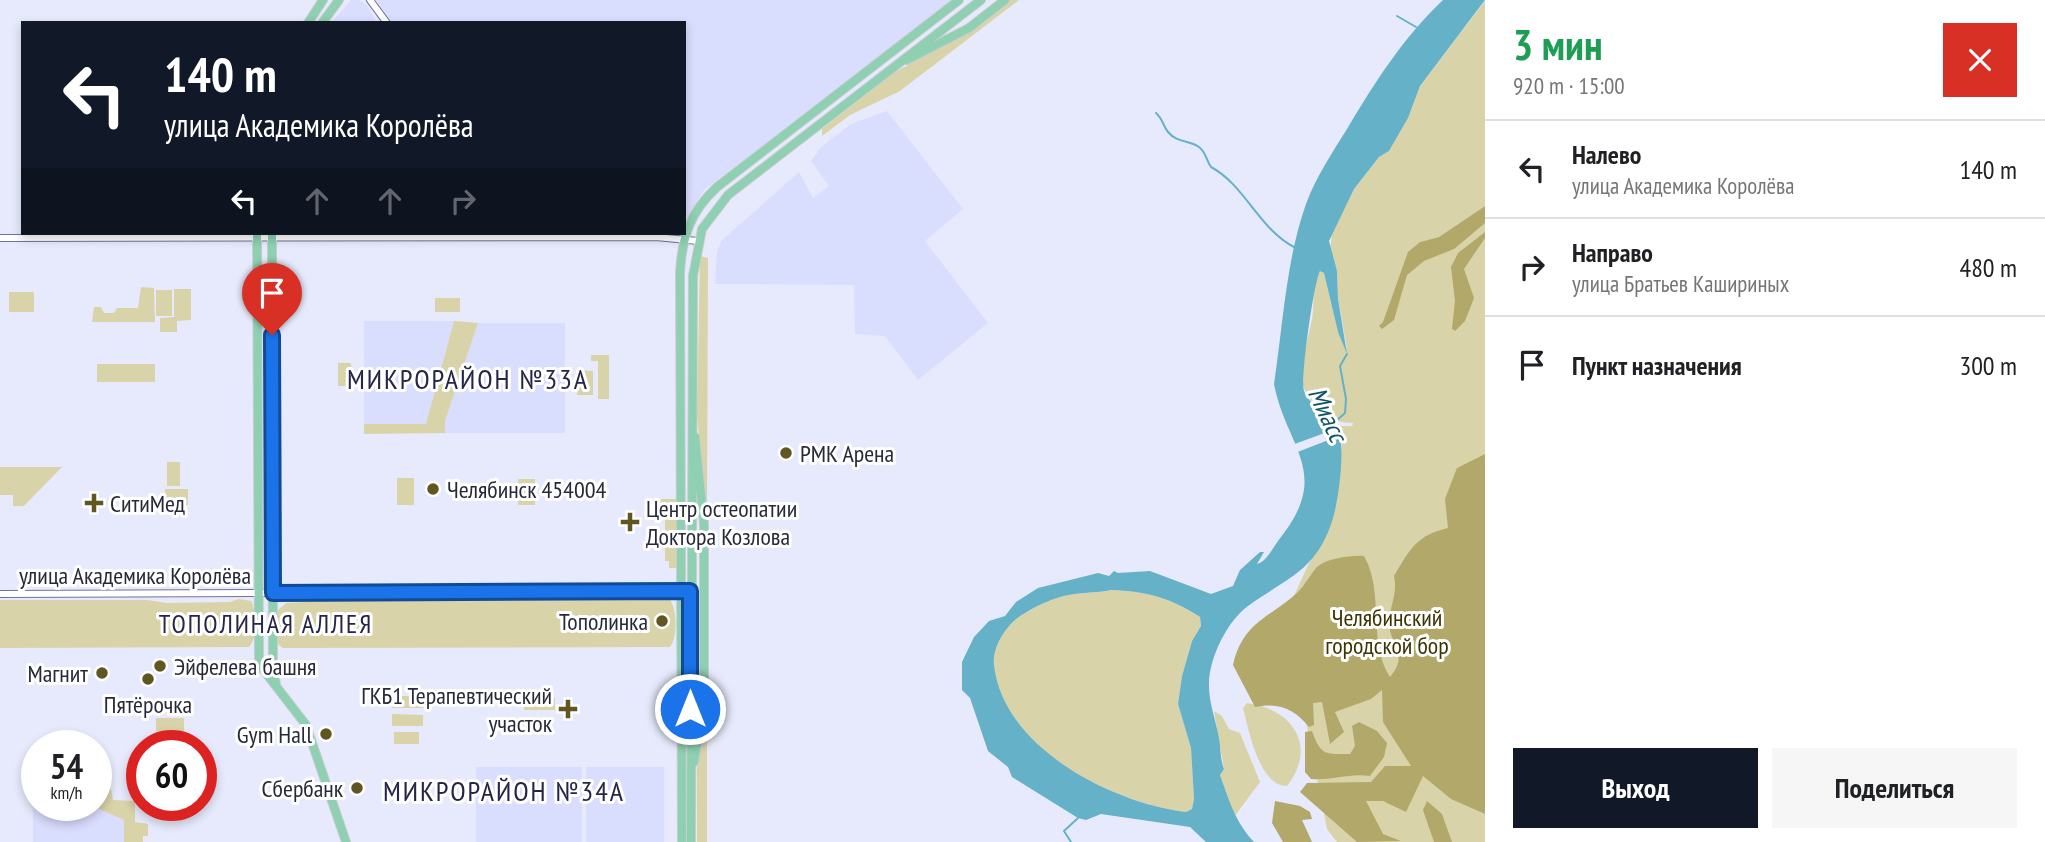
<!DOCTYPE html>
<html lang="ru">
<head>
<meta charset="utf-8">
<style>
  :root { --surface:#fff; --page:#f6f6f6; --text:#202124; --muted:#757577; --line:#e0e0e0; --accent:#111827 }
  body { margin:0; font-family:"PT Sans Narrow",sans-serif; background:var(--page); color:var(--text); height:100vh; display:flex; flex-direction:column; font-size:26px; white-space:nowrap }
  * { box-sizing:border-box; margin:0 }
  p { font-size:23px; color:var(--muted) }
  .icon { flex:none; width:38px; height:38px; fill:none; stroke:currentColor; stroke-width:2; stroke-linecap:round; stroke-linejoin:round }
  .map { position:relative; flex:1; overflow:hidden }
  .details { display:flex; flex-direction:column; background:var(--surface); width:560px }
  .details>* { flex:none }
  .top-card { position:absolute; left:21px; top:21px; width:665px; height:214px; border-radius:0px; box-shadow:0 4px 10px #0003; background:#111827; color:#fff; overflow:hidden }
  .speed { position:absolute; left:21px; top:730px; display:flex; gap:14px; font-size:35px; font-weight:700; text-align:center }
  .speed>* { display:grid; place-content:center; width:91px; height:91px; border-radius:50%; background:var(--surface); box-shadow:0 4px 10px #0003; line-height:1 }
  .speed small { font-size:18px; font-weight:400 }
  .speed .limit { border:10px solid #d22; background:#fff; color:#111 }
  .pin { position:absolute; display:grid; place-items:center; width:60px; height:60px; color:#fff; margin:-72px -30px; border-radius:50% 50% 50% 0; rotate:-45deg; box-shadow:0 0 7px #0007 }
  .pin .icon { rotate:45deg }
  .me { position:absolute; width:77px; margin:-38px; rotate:0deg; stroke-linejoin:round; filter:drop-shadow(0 0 5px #0008) }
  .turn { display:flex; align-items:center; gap:24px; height:147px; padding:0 28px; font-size:32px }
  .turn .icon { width:91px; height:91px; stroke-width:2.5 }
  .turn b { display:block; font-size:49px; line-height:60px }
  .lanes { display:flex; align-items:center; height:66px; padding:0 28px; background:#0003; justify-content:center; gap:35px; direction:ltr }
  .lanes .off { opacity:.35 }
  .round { display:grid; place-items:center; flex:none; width:74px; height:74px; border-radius:0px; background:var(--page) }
  .headline { display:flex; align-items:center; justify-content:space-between; height:119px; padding:0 28px }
  h1 { font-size:42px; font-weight:700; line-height:52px; color:#1e9e55 }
  .button { display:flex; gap:14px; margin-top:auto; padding:14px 28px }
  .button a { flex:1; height:80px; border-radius:0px; background:var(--accent); color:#fff; font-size:28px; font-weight:700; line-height:80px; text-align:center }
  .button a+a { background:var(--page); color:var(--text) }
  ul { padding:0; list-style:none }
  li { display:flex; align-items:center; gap:21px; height:98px; padding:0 28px; border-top:2px solid var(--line) }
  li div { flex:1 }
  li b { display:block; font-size:26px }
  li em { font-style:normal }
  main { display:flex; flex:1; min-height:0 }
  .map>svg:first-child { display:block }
  .built { fill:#dadefe }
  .green { fill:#d9d3aa }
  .forest { fill:#b2a86a }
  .water { fill:#65b1c8; fill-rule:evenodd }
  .pier { fill:#e7eafc }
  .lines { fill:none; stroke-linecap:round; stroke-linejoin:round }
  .stream { stroke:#65b1c8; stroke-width:2 }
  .minor-casing { stroke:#6f739b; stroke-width:8 }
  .major-casing { stroke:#cbccd0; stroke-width:10 }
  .minor { stroke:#fff; stroke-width:6 }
  .major { stroke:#8ed0b1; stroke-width:8 }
  .route-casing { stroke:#114b97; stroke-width:18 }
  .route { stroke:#1a73e8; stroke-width:12 }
  .poi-dot { fill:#5f5622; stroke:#fff; stroke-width:2.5 }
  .labels { text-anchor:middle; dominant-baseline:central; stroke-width:6; stroke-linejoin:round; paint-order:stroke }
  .poi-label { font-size:24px; fill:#27293a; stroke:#fff; text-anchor:start }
  .street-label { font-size:24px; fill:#27293a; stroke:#fff }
  .park-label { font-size:24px; fill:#3b3300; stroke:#fff }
  .water-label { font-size:26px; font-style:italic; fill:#115263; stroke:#fff }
  .neighbourhood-label { font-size:26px; letter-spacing:2px; fill:#242548; stroke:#fff }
  .quarter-label { font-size:28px; letter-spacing:2px; fill:#242548; stroke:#fff }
</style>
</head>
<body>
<main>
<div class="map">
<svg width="1485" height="842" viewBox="0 0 1485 842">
  <rect width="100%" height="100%" fill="#e7eafc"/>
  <path class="built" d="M351,0H359L367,5L377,23H331Z
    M376,0H956L704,190L684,224V23H393Z
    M887,111L963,209L925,241L988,323L918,380L885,336L855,334L854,285L715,284L717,251L722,240L799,172L813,198L829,186L811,161L821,147L851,124Z
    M287,233H497L293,235Z
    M364,321H454L426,425L364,424Z
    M476,323H565V433H445V421Z
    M476,767H582V842H476Z
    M586,767H664V842H586Z
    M33,797H37V805H90L124,820V842H33Z"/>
  <path class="green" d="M1010,0H1019L900,91L850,115L822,136V129L895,72L962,36Z
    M1485,1V206L1439,237L1420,242L1419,250L1485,223V842H1337L1327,829L1285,615L1336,505L1342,441L1337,426H1352L1353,423C1338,423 1332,419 1320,409C1288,384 1306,353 1312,319C1315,304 1311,285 1320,271L1324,273L1338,332L1347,349L1338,298L1337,271L1330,251L1332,232L1354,189L1379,157L1389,151L1408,118L1420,86Z
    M700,256L708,258L707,518L697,415Z
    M141,287L154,288L155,322H92L94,307H101L104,313H114L117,308H138Z
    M174,289H191V320L177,321V332H160V318L174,317Z
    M156,290H172V316H156Z
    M9,292H34V312H9Z
    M435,298H460V312H435Z
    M454,321L478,323L445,421V433L364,434V424H426Z
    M591,355H609V399H598V361H591Z
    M338,363H351L352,386H338Z
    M97,364H155V382H97Z
    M577,370L593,371V395H577Z
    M167,462H180V486H167Z
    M0,467H62L24,506H13V495H0Z
    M397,478H414V505H397Z
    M518,479H535V505H518Z
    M165,489H188V505H165Z
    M661,499H676V568H669V561H665V508H661Z
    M1111,590C1146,591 1171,598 1200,617L1201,626L1192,641L1182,676L1178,704L1191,748L1194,799L1192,809L1186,812C1112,803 1003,748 994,666C992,646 1008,622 1025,613C1036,606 1055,597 1069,595C1083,592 1097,593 1111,590Z
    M669,598C677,608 678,637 670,647L283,648L277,644L278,610L286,603L358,599Z
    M239,599L251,601C257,613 258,638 249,647L0,648V600H147L167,603L230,602Z
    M707,691V842H697V768Z
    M392,696H423V708H392Z
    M524,698H555V710H524Z
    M1247,703C1293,709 1318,747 1287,786C1259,786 1249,731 1243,708Z
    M1214,711L1222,716L1229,729L1240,733L1260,782L1234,817L1220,775L1224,769Z
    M392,714L423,715V726H392Z
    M156,718H184V731H156Z
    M394,732H419V744H394Z
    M96,788L111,789L113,800L135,801V822L148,824V836H143V842H124V820L90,805H96Z"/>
  <path class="forest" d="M1485,206V223L1454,249L1424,261L1407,275L1394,320L1382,329L1379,326L1383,322L1408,252L1420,242L1439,237Z
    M1485,232V238L1464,269L1474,298L1465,321L1455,331L1452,329L1455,301L1451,267L1458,253Z
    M1485,454V814L1451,799L1423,776L1406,812L1383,801H1366L1383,834L1401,841L1357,842L1300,792L1307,783L1371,782L1385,766H1411L1383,722L1382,690L1371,699L1335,712L1344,732L1330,744L1322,702L1313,703L1314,725L1309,727C1295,709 1278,702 1255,707L1233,665C1243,622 1268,619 1297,593C1305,585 1310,575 1317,567C1327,558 1352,555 1364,556C1385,593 1367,642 1390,677C1393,673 1397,668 1398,663C1401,649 1390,639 1389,625C1389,607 1398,594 1394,576C1410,549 1417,535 1448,528L1445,499L1457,468Z
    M1359,722L1377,731L1387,743L1384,757L1370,776C1349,773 1330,781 1311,779L1305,772V732L1312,731C1321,756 1325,754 1350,754L1355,746L1352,726Z
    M1275,801L1300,806L1310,812L1312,819L1302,820L1312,842H1283L1272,823Z
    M1427,801L1442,814L1452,842H1434L1423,810Z"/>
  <path class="water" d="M1443,0H1485L1420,86L1408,118L1389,151L1379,157L1354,189L1329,241L1337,271L1338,299L1347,354L1338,332L1324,273L1320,271C1314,281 1300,380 1304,391C1309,405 1325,410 1334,420C1348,433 1339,499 1333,518C1317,571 1288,577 1248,606C1227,621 1208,660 1209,686C1209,703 1216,721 1219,738C1221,749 1220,759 1224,769L1220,775C1229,800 1235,822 1254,842H1206L1190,827L1101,814L1086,820L1078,818L1012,777L1008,767L988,751L970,698L962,690V662L974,637L989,621L1005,616L1016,602L1038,588L1098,573L1109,576L1114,571L1118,573L1150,571L1211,594L1233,586L1240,570L1260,552H1264L1257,564C1267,562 1274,545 1281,537C1332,472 1286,447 1274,384C1283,325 1286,260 1306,204C1316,177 1332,153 1347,129C1375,82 1403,38 1443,0ZM1111,590C1146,591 1171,598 1200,617L1201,626L1192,641L1182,676L1178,704L1191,748L1194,799L1192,809L1186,812C1112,803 1003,748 994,665C992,646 1008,622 1025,613C1036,606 1055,597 1069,595C1083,592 1097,593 1111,590Z"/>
  <path class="pier" d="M1341,427L1344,434L1295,453L1292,445Z"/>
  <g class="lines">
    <path class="stream" d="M1397,16L1416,27
      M1156,113C1163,119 1163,126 1168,132C1177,143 1190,140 1199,147C1206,152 1206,160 1211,167C1245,185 1260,231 1296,248
      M1336,421L1345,413L1346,399L1340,366L1347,354
      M1071,842L1064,831L1078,818"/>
    <g class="minor-casing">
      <path id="minor" d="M370,0L387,23
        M0,238L656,237L698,241
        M0,594L690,591"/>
    </g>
    <g class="major-casing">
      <path id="major" d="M308,23L323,0
        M322,23L339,0
        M907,60L969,28L1005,0
        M257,233L259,658L262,668L306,725L346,842
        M272,233L273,669L276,684
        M694,762L704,699V524L695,437
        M682,842L680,273C682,237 690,212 717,187L959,0
        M691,842L693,276L702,229L728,195L981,0"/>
    </g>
    <use href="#minor" class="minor"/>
    <use href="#major" class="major"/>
  </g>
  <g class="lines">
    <g class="route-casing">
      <path id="route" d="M272,335L273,593L690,591V709"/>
    </g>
    <use href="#route" class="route"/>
  </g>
  <g class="poi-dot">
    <circle cx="786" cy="453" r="7"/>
    <circle cx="433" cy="489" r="7"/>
    <path d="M90.5 492.5h7v7h7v7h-7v7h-7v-7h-7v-7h7z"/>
    <path d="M626.5 511.5h7v7h7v7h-7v7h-7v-7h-7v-7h7z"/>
    <circle cx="662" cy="621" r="7"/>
    <circle cx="160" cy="666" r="7"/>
    <circle cx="102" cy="673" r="7"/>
    <circle cx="148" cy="679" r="7"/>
    <path d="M564.5 698.5h7v7h7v7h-7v7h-7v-7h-7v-7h7z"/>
    <circle cx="326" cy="734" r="7"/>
    <circle cx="357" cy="788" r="7"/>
  </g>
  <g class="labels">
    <g class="poi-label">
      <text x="800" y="453">РМК Арена</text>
      <text x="447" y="489">Челябинск 454004</text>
      <text x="110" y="503">СитиМед</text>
      <text x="646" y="508">Центр остеопатии<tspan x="646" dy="28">Доктора Козлова</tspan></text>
      <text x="648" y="621" text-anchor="end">Тополинка</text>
      <text x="174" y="666">Эйфелева башня</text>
      <text x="88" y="673" text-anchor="end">Магнит</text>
      <text x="552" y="695" text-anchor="end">ГКБ1 Терапевтический<tspan x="552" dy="28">участок</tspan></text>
      <text x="148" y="704" text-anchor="middle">Пятёрочка</text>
      <text x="312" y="734" text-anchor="end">Gym Hall</text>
      <text x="343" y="788" text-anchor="end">Сбербанк</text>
    </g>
    <g class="street-label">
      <text x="135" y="575">улица Академика Королёва</text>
    </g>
    <g class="park-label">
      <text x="1387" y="617">Челябинский<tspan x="1387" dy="28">городской бор</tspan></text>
    </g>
    <g class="water-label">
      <text transform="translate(1328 414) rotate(65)">Миасс</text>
    </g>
    <g class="neighbourhood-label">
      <text x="266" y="623">ТОПОЛИНАЯ АЛЛЕЯ</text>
    </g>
    <g class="quarter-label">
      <text x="468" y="378">МИКРОРАЙОН №33А</text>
      <text x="504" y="790">МИКРОРАЙОН №34А</text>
    </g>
  </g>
</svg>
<div class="speed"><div>54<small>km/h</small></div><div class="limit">60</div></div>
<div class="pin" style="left:272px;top:335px;background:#d93025"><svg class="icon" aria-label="arrive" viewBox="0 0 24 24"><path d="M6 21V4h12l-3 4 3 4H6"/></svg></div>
<svg class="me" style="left:690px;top:709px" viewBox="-20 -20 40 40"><circle r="17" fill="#1a73e8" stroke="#fff" stroke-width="3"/><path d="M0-11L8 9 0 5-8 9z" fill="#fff"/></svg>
<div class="top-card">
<div class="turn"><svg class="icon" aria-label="left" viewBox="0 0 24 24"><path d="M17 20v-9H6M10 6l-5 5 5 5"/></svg><div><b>140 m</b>улица Академика Королёва</div></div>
<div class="lanes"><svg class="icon" aria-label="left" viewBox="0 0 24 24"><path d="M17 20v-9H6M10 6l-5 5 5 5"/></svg><svg class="icon off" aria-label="ahead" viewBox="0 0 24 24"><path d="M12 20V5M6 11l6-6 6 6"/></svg><svg class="icon off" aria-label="ahead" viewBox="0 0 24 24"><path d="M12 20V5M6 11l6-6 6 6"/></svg><svg class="icon off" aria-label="right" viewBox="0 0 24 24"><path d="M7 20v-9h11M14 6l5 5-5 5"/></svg></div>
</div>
</div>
<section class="details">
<div class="headline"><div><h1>3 мин</h1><p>920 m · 15:00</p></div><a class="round" style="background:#d93025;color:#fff"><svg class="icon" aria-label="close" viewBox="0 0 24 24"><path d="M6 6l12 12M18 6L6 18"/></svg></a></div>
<ul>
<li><svg class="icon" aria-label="left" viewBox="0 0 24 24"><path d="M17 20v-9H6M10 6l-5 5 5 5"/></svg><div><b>Налево</b><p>улица Академика Королёва</p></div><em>140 m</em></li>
<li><svg class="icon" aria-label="right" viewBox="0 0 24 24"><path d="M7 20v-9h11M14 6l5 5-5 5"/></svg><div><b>Направо</b><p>улица Братьев Кашириных</p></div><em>480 m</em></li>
<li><svg class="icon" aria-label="arrive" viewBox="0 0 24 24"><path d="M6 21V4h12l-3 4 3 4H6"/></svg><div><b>Пункт назначения</b></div><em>300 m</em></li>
</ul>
<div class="button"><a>Выход</a><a>Поделиться</a></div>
</section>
</main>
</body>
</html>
